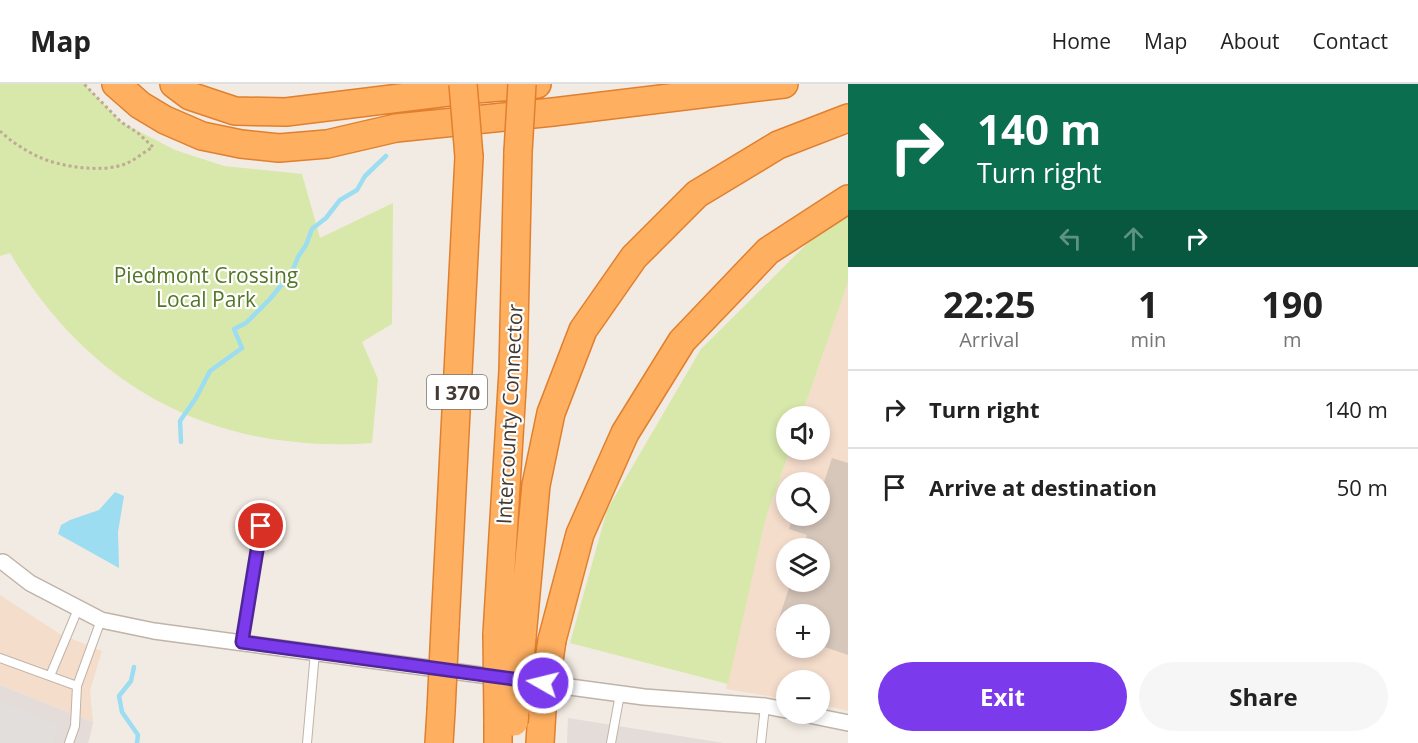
<!DOCTYPE html>
<html lang="en">
<head>
<meta charset="utf-8">
<style>
  :root { --surface:#fff; --page:#f6f6f6; --text:#222; --muted:#767676; --line:#e0e0e0; --accent:#7c3aed }
  body { margin:0; font-family:"Open Sans",sans-serif; background:var(--page); color:var(--text); height:100vh; display:flex; flex-direction:column; font-size:22px; white-space:nowrap }
  * { box-sizing:border-box; margin:0 }
  p { font-size:20px; color:var(--muted) }
  .icon { flex:none; width:33px; height:33px; fill:none; stroke:currentColor; stroke-width:2; stroke-linecap:round; stroke-linejoin:round }
  .map { position:relative; flex:1; overflow:hidden }
  .drawer { display:flex; flex-direction:column; background:var(--surface); width:570px }
  .drawer>* { flex:none }
  .banner { background:#0b6e4f; color:#fff; overflow:hidden }
  .fabs { position:absolute; left:776px; top:322px; display:grid; gap:12px }
  .fabs a { display:grid; place-items:center; width:54px; height:54px; border-radius:50%; background:var(--surface); box-shadow:0 3px 9px #0003; font-size:30px }
  .pin { position:absolute; display:grid; place-items:center; width:51px; height:51px; color:#fff; margin:-26px; border:3px solid #fff; border-radius:50%; box-shadow:0 2px 6px #0007 }
  .me { position:absolute; width:66px; margin:-33px; rotate:278deg; stroke-linejoin:round; filter:drop-shadow(0 0 4px #0008) }
  .turn { display:flex; align-items:center; gap:21px; height:126px; padding:0 30px; font-size:27px }
  .turn .icon { width:78px; height:78px; stroke-width:2.5 }
  .turn b { display:block; font-size:42px; line-height:51px }
  .lanes { display:flex; align-items:center; height:57px; padding:0 30px; background:#0003; justify-content:center; gap:30px; direction:ltr }
  .lanes .off { opacity:.35 }
  .eta { display:flex; justify-content:space-evenly; align-items:center; height:102px; text-align:center }
  .eta b { font-size:36px; font-weight:700; line-height:42px }
  .primary-button { display:flex; gap:12px; margin-top:auto; padding:12px 30px }
  .primary-button a { flex:1; height:69px; border-radius:36px; background:var(--accent); color:#fff; font-size:24px; font-weight:700; line-height:69px; text-align:center }
  .primary-button a+a { background:var(--page); color:var(--text) }
  ul { padding:0; list-style:none }
  li { display:flex; align-items:center; gap:18px; height:78px; padding:0 30px; border-top:2px solid var(--line) }
  li div { flex:1 }
  li b { display:block; font-size:22px }
  li em { font-style:normal }
  header { display:flex; align-items:center; gap:36px; box-sizing:border-box; height:84px; padding:0 30px; background:var(--surface); border-bottom:2px solid var(--line) }
  header strong { font-size:28px }
  nav { display:flex; gap:33px; margin-inline-start:auto; font-size:21px }
  main { display:flex; flex:1; min-height:0 }
  .map>svg:first-child { display:block }
  .commercial { fill:#f5ddcc; fill-rule:evenodd }
  .industrial { fill:#e3dcd8 }
  .green { fill:#d7e8aa }
  .parking { fill:#e2dedb }
  .water { fill:#9cddf1 }
  .lines { fill:none; stroke-linecap:round; stroke-linejoin:round }
  .stream { stroke:#9cddf1; stroke-width:4.5 }
  .building { fill:#d7c7bb }
  .service-casing { stroke:#c0b3a8; stroke-width:10 }
  .minor-casing { stroke:#c0b3a8; stroke-width:18 }
  .motorway-casing { stroke:#e0802f; stroke-width:30 }
  .path { stroke:#bfaa96; stroke-width:3; stroke-dasharray:3 3; stroke-linecap:butt }
  .service { stroke:#fff; stroke-width:8 }
  .minor { stroke:#fff; stroke-width:15 }
  .motorway { stroke:#ffaf60; stroke-width:27 }
  .motorway-bridge-casing { stroke:#e0802f; stroke-width:30; stroke-linecap:butt }
  .motorway-bridge { stroke:#ffaf60; stroke-width:27 }
  .route-casing { stroke:#51269a; stroke-width:15 }
  .route { stroke:#7c3aed; stroke-width:10 }
  .labels { text-anchor:middle; dominant-baseline:central; stroke-width:4.5; stroke-linejoin:round; paint-order:stroke }
  .shield { fill:#fff; stroke:#7b7570; stroke-width:1.5 }
  .shield-label { font-size:20px; font-weight:bold; fill:#433a33 }
  .park-label { font-size:21px; fill:#527626; stroke:#fff }
  .street-label { font-size:21px; fill:#433a33; stroke:#fff }
</style>
</head>
<body>
<header>
<strong>Map</strong>
<nav><a>Home</a><a>Map</a><a>About</a><a>Contact</a></nav>
</header>
<main>
<div class="map">
<svg width="848" height="659" viewBox="0 0 848 659">
  <rect width="100%" height="100%" fill="#f2ebe3"/>
  <path class="commercial" d="M848,198V627L819,620V597H786V615L726,605L766,433L790,366H819V333H801ZM786,399H819V432H786ZM786,465H819V498H786ZM786,531H819V564H786Z
    M0,511L60,550L102,567L90,607L93,638L0,601Z"/>
  <path class="industrial" d="M0,601L93,638L90,653L88,659H0Z
    M568,634L724,659H567Z"/>
  <path class="green" d="M0,0H84L121,38L175,66L224,82L302,90L320,154L393,119L392,240L362,258L378,295L372,359C215,370 90,305 10,169L0,172Z
    M848,126V198L801,333H786V366H790L766,433L728,600L570,559L607,426L701,265L835,132Z"/>
  <path class="parking" d="M0,617L60,641L53,659H0Z"/>
  <path class="water" d="M115,408L124,412L118,448L119,484L58,450L61,441L70,436L99,426Z"/>
  <g class="lines">
    <path class="stream" d="M181,358L180,337L196,314L210,287L242,264L234,245L246,239L270,215L292,188L298,173L306,161L312,145L326,134L340,116L357,106L365,92L386,72
      M134,583L131,597L119,612L122,628L138,651L137,659"/>
  </g>
  <path class="building" d="M832,374L848,379V571L819,561V531H786V550L775,546L791,498H819V465H802L807,451L789,445L793,432H819V413Z"/>
  <g class="lines">
    <g class="service-casing">
      <path id="service" d="M242,558L261,442
        M0,574L77,602
        M50,592L78,525
        M69,659L75,642L77,602L101,536
        M307,659L315,568
        M611,659L620,610
        M761,659L765,622"/>
    </g>
    <g class="minor-casing">
      <path id="minor" d="M3,478L30,499L101,536L154,547L644,613L765,622L786,626
        M804,630L848,639"/>
    </g>
    <g class="motorway-casing">
      <path id="motorway" d="M116,0L140,21L165,36L202,52L241,60L279,64L327,60L396,44L553,28L784,0
        M174,0L190,12L235,27L286,28L464,6L537,0
        M445,543L469,73
        M497,550L513,287L518,68
        M522,553L536,401L551,329L583,246L634,173L697,110L778,61L848,34
        M552,556L580,450L625,349L682,257L768,167L848,115
        M498,635V659
        M439,659L441,627
        M540,659L542,626"/>
    </g>
    <path class="path" d="M0,47C10,57 26,67 39,73C61,83 102,89 125,80C135,76 144,68 153,63L138,49L121,38L84,0"/>
    <use href="#service" class="service"/>
    <use href="#minor" class="minor"/>
    <use href="#motorway" class="motorway"/>
    <g class="motorway-bridge-casing">
      <path id="motorway-bridge" d="M463,0L469,73
        M518,68L522,0
        M497,550L498,635
        M542,626L552,556
        M441,627L445,543
        M514,638L522,553"/>
    </g>
    <use href="#motorway-bridge" class="motorway-bridge"/>
  </g>
  <g class="lines">
    <g class="route-casing">
      <path id="route" d="M261,442L242,558L543,599"/>
    </g>
    <use href="#route" class="route"/>
  </g>
  <g class="labels">
    <rect class="shield" x="427" y="291" width="60" height="34" rx="4.5"/>
    <g class="shield-label">
      <text x="457" y="308">I 370</text>
    </g>
    <g class="park-label">
      <text x="206" y="191">Piedmont Crossing<tspan x="206" dy="24">Local Park</tspan></text>
    </g>
    <g class="street-label">
      <text transform="translate(509 330) rotate(-87)">Intercounty Connector</text>
    </g>
  </g>
</svg>
<div class="fabs">
<a><svg class="icon" aria-label="sound" viewBox="0 0 24 24"><path d="M4 9h4l5-4v14l-5-4H4zM17 9q2 3 0 6"/></svg></a>
<a><svg class="icon" aria-label="search" viewBox="0 0 24 24"><circle cx="10" cy="10" r="6"/><path d="M15 15l6 6"/></svg></a>
<a><svg class="icon" aria-label="layers" viewBox="0 0 24 24"><path d="M12 4l9 5-9 5-9-5zM3 14l9 5 9-5"/></svg></a>
<a>+</a>
<a>−</a>
</div>
<div class="pin" style="left:261px;top:442px;background:#d93025"><svg class="icon" aria-label="arrive" viewBox="0 0 24 24"><path d="M6 21V4h12l-3 4 3 4H6"/></svg></div>
<svg class="me" style="left:543px;top:599px" viewBox="-20 -20 40 40"><circle r="17" fill="#7c3aed" stroke="#fff" stroke-width="3"/><path d="M0-11L8 9 0 5-8 9z" fill="#fff"/></svg>
</div>
<section class="drawer">
<div class="banner">
<div class="turn"><svg class="icon" aria-label="right" viewBox="0 0 24 24"><path d="M7 20v-9h11M14 6l5 5-5 5"/></svg><div><b>140 m</b>Turn right</div></div>
<div class="lanes"><svg class="icon off" aria-label="left" viewBox="0 0 24 24"><path d="M17 20v-9H6M10 6l-5 5 5 5"/></svg><svg class="icon off" aria-label="ahead" viewBox="0 0 24 24"><path d="M12 20V5M6 11l6-6 6 6"/></svg><svg class="icon" aria-label="right" viewBox="0 0 24 24"><path d="M7 20v-9h11M14 6l5 5-5 5"/></svg></div>
</div>
<div class="eta">
<div><b>22:25</b><p>Arrival</p></div>
<div><b>1</b><p>min</p></div>
<div><b>190</b><p>m</p></div>
</div>
<ul>
<li><svg class="icon" aria-label="right" viewBox="0 0 24 24"><path d="M7 20v-9h11M14 6l5 5-5 5"/></svg><div><b>Turn right</b></div><em>140 m</em></li>
<li><svg class="icon" aria-label="arrive" viewBox="0 0 24 24"><path d="M6 21V4h12l-3 4 3 4H6"/></svg><div><b>Arrive at destination</b></div><em>50 m</em></li>
</ul>
<div class="primary-button"><a>Exit</a><a>Share</a></div>
</section>
</main>
</body>
</html>
